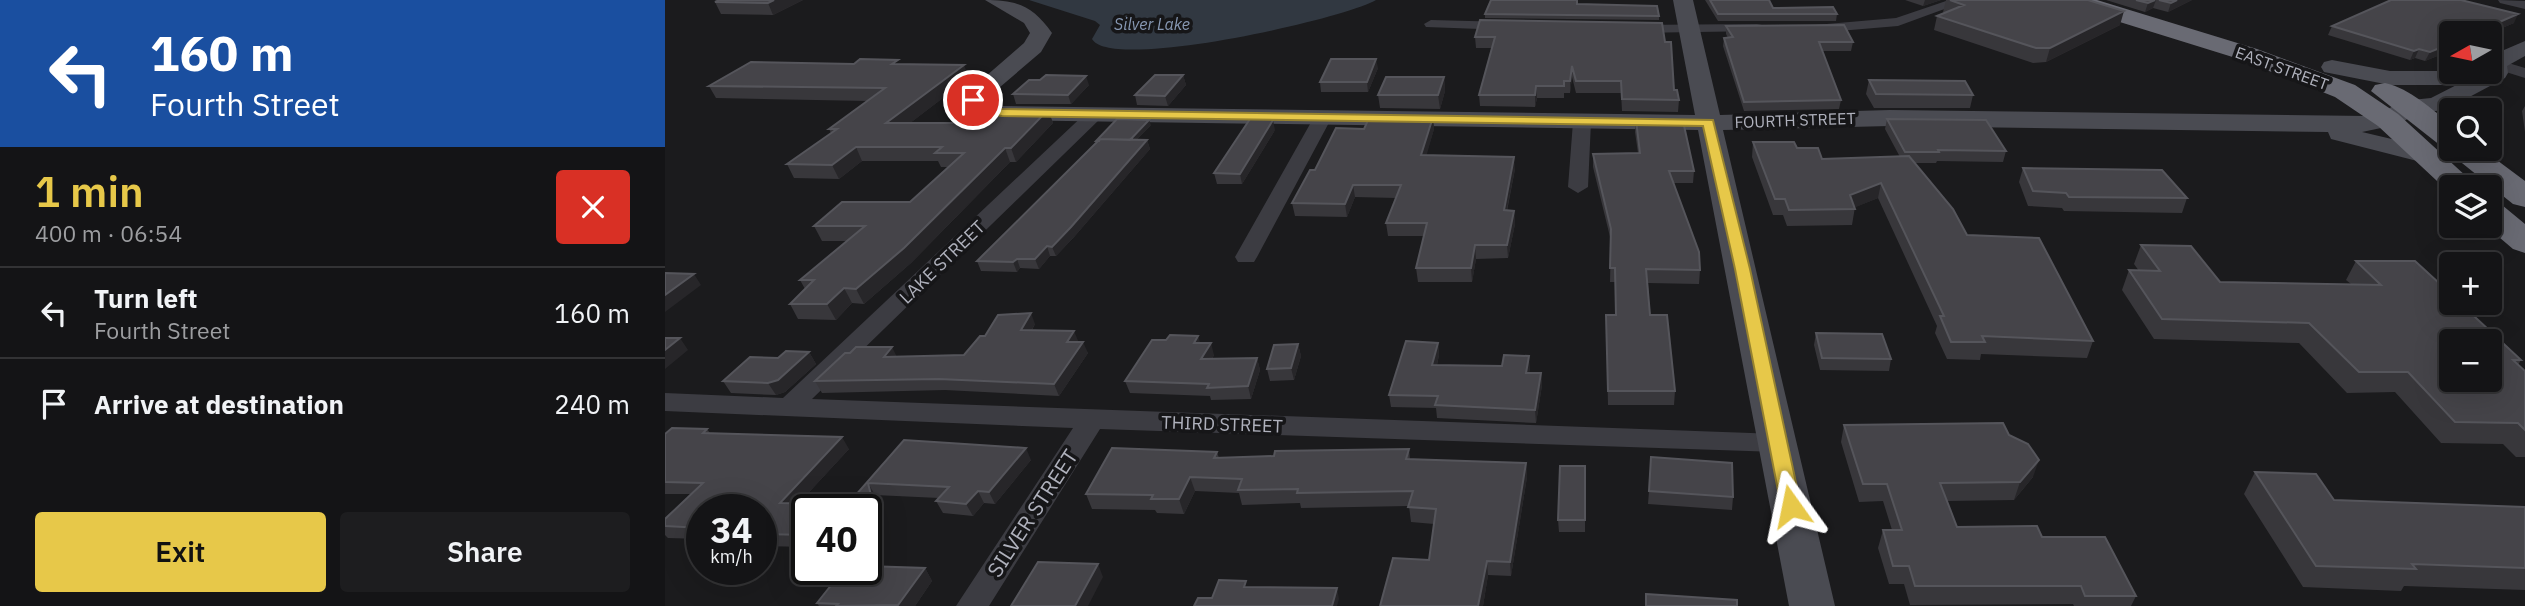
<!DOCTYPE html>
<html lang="en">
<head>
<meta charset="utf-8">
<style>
  :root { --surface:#141416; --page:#1d1d1f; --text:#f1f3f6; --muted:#9d9ea1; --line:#333335; --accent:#e7c849 }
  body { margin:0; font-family:"IBM Plex Sans",sans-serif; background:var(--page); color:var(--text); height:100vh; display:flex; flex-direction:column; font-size:26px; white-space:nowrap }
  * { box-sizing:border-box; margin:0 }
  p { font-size:23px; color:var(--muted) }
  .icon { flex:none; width:38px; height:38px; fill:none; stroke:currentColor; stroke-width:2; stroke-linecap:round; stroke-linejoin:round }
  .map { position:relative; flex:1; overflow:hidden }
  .details { display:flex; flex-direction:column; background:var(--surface); width:665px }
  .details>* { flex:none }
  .top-card { background:#1a4fa0; color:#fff; overflow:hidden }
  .needle { width:46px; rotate:261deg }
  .buttons { position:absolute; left:1774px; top:21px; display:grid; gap:14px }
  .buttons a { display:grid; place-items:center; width:63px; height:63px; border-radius:7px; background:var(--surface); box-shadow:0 7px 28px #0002,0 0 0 2px var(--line); font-size:35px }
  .speed { position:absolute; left:21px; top:494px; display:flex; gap:14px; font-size:35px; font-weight:700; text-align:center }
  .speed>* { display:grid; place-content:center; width:91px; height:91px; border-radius:50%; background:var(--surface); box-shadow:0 7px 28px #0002,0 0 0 2px var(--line); line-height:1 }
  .speed small { font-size:18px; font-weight:400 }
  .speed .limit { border:4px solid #111; border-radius:10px; background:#fff; color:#111 }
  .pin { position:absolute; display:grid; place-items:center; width:60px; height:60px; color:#fff; margin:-30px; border:4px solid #fff; border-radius:50%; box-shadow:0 2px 7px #0007 }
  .me { position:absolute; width:77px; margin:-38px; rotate:348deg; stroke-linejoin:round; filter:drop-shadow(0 0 5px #0008) }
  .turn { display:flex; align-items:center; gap:24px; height:147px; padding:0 35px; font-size:32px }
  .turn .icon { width:91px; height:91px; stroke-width:2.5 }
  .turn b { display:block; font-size:49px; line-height:60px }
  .round { display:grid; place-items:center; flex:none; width:74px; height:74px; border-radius:7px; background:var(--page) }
  .summary { display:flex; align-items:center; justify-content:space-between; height:119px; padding:0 35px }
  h1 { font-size:42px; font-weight:600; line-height:52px; color:var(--accent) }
  .action { display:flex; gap:14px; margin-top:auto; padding:14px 35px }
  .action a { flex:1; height:80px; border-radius:7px; background:var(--accent); color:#111; font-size:28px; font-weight:600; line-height:80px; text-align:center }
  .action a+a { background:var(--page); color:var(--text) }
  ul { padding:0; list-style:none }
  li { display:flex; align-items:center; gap:21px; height:91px; padding:0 35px; border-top:2px solid var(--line) }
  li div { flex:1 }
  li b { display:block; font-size:26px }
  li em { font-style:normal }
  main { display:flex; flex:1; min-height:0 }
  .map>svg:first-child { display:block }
  .water { fill:#313841 }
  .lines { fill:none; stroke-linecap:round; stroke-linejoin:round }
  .street { fill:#3c3c42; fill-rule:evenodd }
  .secondary { fill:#4a4b52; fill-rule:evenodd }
  .highway { fill:#696a73; fill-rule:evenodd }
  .wall { fill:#38373b }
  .shaded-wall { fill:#272629 }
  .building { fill:#454449; stroke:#55555b; stroke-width:2; fill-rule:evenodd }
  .route { fill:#e7c849; stroke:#96822f; stroke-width:2 }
  .labels { text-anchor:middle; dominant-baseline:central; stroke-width:7; stroke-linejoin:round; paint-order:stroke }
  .far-water-label { font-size:16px; font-style:italic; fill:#8899b4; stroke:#161618 }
  .far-street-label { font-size:16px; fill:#afb1bc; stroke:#161618 }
  .street-label { font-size:18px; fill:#afb1bc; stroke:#161618 }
  .near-street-label { font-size:21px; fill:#afb1bc; stroke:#161618 }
</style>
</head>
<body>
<main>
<section class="details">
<div class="top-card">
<div class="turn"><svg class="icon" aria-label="left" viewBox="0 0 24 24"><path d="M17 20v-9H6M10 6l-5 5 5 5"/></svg><div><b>160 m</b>Fourth Street</div></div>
</div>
<div class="summary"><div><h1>1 min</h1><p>400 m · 06:54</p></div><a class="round" style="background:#d93025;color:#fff"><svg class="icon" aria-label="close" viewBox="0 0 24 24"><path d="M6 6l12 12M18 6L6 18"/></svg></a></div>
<ul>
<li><svg class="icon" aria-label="left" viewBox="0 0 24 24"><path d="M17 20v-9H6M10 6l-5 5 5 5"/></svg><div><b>Turn left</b><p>Fourth Street</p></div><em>160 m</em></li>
<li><svg class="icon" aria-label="arrive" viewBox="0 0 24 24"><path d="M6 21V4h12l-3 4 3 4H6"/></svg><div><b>Arrive at destination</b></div><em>240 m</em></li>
</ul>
<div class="action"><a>Exit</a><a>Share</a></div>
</section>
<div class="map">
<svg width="1860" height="606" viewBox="0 0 1860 606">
  <rect width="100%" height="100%" fill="#1b1b1d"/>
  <path class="water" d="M364,0H711C679,19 445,72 427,39L435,25L430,21Z"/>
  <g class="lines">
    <path class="street" d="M1284,0H1304L1233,26L1150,33L1143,29L1150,25L1231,18Z
      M1833,0L1860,1V9L1835,3Z
      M766,20L843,22L850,26L843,30L761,27L759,24Z
      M1092,24L1097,25L1099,28L1097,31L968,33L961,29L968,25Z
      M1830,59L1860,68V78L1825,67V61Z
      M430,109L436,110L438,114L436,118L147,399L1113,434L1123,436L1127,443L1123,450L1113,452L435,429L324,606H291L408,428L0,411V393L118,398L424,110Z
      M658,112L667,117L592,257L589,262H573L570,257L649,117Z
      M917,117L926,122L923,187L913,193L903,187L908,122Z"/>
    <path class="secondary" d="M320,0C352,0 368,6 387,33L376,52L321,99L326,104L337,106L1030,115L1008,0H1028L1055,115L1225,110L1702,116L1717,113L1736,101L1766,98L1817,72H1825V56L1860,41V56L1842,66L1843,73L1840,78L1780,110L1751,113L1735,124L1697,132L1769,149L1773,155L1769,161L1760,163L1666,139L1663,132L1225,126L1058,130L1170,606H1124L1033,130L337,120C321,118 306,117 296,103L298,96L359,43L365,33L359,23Z
      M1667,60L1725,71H1780L1788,73L1792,78L1788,83L1780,85H1725L1659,72L1656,67L1659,62Z"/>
    <path class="highway" d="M1397,0H1432L1592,49L1690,85L1733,114L1813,187H1787L1786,194L1713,126L1670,97L1574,59L1400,5Z
      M1720,83C1746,89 1766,109 1787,125V149H1817L1860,181V207L1848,204L1787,155L1783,148L1776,146L1706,91L1710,85Z
      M1825,202L1837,205L1860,224V253L1848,249L1821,226H1825Z"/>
  </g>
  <path class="wall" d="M54,0H138L108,15L56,14L50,2Z
    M826,0H913L912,4L994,16V20L820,18V14Z
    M1040,0H1104L1108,8L1172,14L1171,21H1053Z
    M1240,0H1276L1258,6Z
    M1281,0H1423L1455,25L1381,62L1368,63L1269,30L1272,16L1280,13L1278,12Z
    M1441,0H1527L1503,12L1488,8L1480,12Z
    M815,20L1009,90L1014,100L1013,112L957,111L956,93H911L907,77L905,93H899V98H872L870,107L815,106L814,95L827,48H811L810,37Z
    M1849,23L1825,33H1787V50L1760,61L1750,58L1745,60L1663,35L1667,26Z
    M1061,26L1188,42L1186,51H1157L1176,100L1174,109L1079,111L1058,46L1059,38H1063L1061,34Z
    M235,64L304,78L245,123H308L383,110L388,123L351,162H345L246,263L199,304L187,303L171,320L133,319L125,304L140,289L135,280L182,241H157L149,226L245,202L283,167H276L273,161H197L174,179L129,178L122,164L166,133L164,129L203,101L51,98L44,86Z
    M713,68L703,92H656L655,82Z
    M518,75L521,85L503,106L472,105L470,95Z
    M779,77L780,91L775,109L715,108L713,95Z
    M1204,80L1308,95L1305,108H1209L1201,94Z
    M424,85L406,104H351L348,94Z
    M1860,106V132L1857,111Z
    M768,117L769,129L761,155L850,169L842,211H849L850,224L843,258L811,259L807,282H753L751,268L759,236H723L721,223L731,198L690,197L682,217L630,216L627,203L650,170L699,129Z
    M1222,119L1341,151L1338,162L1272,161L1271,163H1249L1302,235L1428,341L1422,358L1316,354L1315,360L1282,359L1270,333L1272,326L1213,198L1190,207L1187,225L1122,226L1118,215H1108L1087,157L1088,142L1132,148L1157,159L1235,157L1220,129Z
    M971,120L1029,171L1028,183H1009L1035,270L1034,284L983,283L985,315L1010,391L1009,405H943L941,315H950V282H945L946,241L928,167V154L973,153L970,132Z
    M486,125L471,140H482L485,149L409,237L391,256H385L374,269L355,268L352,272L316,271L312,261L432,143L431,141Z
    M610,130L577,184H552L549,173Z
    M1358,168L1522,198L1517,213L1399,211L1397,208L1363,206L1354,182Z
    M1476,245L1555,282L1686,284L1681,280L1691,261L1856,360L1853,365L1860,371V457H1851L1838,444L1776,443L1730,392L1682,393L1634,343L1489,339L1457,290L1464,270L1474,271L1469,264Z
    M370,324L367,330L413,342L423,353L394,396L280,390L157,393L150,381L299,355L320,336Z
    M1151,333L1226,359L1224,371L1155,370L1149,345Z
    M535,343L549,355L547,359L592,358L595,370L586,399L546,400L545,396L465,393L460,381Z
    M773,343L774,355L772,365L865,368L864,373H876L877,385L871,423L772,418L771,408L726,407L724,395Z
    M633,344L636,356L629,380L605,381L602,369Z
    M144,352L151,364L120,392L111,395L66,393L58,381L113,358Z
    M1179,425L1344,435L1368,477L1349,500L1282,501L1292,527L1377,537L1471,596L1466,606H1409L1408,604L1245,605L1239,584H1224L1213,548L1218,530H1227L1218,501L1194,502L1176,442Z
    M42,429L45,433L184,449L134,503L183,504L239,440L366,460L330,504L319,503L308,516L278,513L271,501L274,498L210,495L219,528L204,548H201V509H142V547L96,546V509H37V539L3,538L0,535V519L26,494H0V434Z
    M744,449L745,460L861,463L862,477L846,576L823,575L818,606H715L764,560L769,524L746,522L744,506L636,508L635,503L577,505L574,493L530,491L519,514L492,513L490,510L427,509L421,494L552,452L554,458Z
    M920,466V532H894L893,520Z
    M1590,472L1669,500L1860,507V590L1739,586L1736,591L1638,587L1579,494Z
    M984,491L1068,497L1067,510L983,504Z
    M260,568L267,581L250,606H154L152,603Z"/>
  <path class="shaded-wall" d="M109,0H138L108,15L103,3Z
    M1260,0H1276L1258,6Z
    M1490,0H1491L1488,8L1480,12L1483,3Z
    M1512,0H1527L1503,12L1506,3Z
    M1459,11L1455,25L1381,62L1385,48Z
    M1853,14L1849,23L1825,33H1809Z
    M1787,43V50L1760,61L1765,52Z
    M1754,49L1750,58L1745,60L1749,51Z
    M711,59L713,68L703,92L702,82Z
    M299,65L304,78L227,137L221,123Z
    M907,66V77L905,93V81Z
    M518,75L521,85L503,106L500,96Z
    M421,76L424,85L406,104L403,95Z
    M779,77L780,91L775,109L773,95Z
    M871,86L872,98L870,107V95Z
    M383,110L388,123L351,162L346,148Z
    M768,117L769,129L758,168L756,155Z
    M484,120L486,125L464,147L463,142Z
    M608,120L610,130L577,184L575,174Z
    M482,140L485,149L409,237L391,256L387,247Z
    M191,147L197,161L174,179L167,165Z
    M340,148L345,162L246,263L199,304L191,289Z
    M849,157L850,169L839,223V210Z
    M1216,183L1213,198L1186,209L1185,195Z
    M688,185L690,197L682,217L680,204Z
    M849,211L850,224L843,258L842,245Z
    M810,245L811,259L807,282L806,268Z
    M382,246L385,256L374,269L370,259Z
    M352,259L355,268L352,272L348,262Z
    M29,274L36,285L0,312V295Z
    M179,288L187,303L171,320L162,304Z
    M366,313L370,324L360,341L356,330Z
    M409,331L414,343L402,342Z
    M533,336L537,348L529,343Z
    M15,338L23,350L0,369V350Z
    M418,342L423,353L394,396L389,384Z
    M546,343L549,355L540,371L536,359Z
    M773,343L774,355L769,377L767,365Z
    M633,344L636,356L629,380L626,368Z
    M227,347L233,359L219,357Z
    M144,352L151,364L120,392L111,395L103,383Z
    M864,356L865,368L862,385L861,373Z
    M592,358L595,370L586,399L583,386Z
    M876,373L877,385L871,423L870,410Z
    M177,437L184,449L123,515L115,503Z
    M361,448L366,460L330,504L324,492Z
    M1374,460L1368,477L1349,500L1355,482Z
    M861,463L862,477L846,576L845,562Z
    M525,477L530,491L519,514L514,499Z
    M203,483L210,495L219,528L204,548L201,543Z
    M313,491L319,503L308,516L301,504Z
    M822,561L823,575L818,606H813Z
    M433,564L438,577L423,606H410Z
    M260,568L267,581L250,606H234L233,605Z
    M672,588L674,599L672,606H667Z"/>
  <path class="building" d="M54,0H109L103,3L50,2Z
    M826,0H912V4L992,6L994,16L820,14Z
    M1045,0H1104L1108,8L1168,7L1172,14H1053Z
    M1285,0H1423L1459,11L1385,48H1371L1272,16L1299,5Z
    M1471,0H1490L1483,3Z
    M1494,0H1512L1506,3Z
    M1726,0H1796L1853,14L1809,33H1787V43L1765,52L1754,49L1749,51L1667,26Z
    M815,20L997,23L1000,42H1006L1009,90H1012L1014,100L957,99L956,81H911L907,66L905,81H899V86H871L870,95H814L830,37H810Z
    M1179,25L1188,42H1154L1176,100L1079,102L1059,38L1068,37L1061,26Z
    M195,59L233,60L227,64L299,65L221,123H308L325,109L383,110L346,148H340L239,248L191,289L179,288L162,304H125L149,280H135L200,226H149L177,202H245L299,153H270L277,147H191L167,165L122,164L172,129H164L220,88L44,86L86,62L189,64Z
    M666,59H711L702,82H655Z
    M381,75L421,76L403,95L348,94L364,80H375Z
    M490,75H518L500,96L470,95Z
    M721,77H779L773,95H713Z
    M1204,80L1300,81L1308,95L1211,94Z
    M587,116H602L608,120L575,174L549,173Z
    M705,116L768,117L756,155L849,157L839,210L849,211L842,245H810L806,268H751L762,223H721L736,185H688L680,204L627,203L645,170H650L671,128L699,129Z
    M452,119L484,120L465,140L435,139L434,141H431Z
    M1222,119L1321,120L1341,151L1273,150L1274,152H1240Z
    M971,120L1018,121L1029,171H1004L1034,252L1035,270L981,269L985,315H1002L1010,391H943L941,315H951L950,268H945L946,229L928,154L975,153Z
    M435,139L482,140L406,227L387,247L382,246L370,259H352L348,262L312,261Z
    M1088,142H1129L1132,148H1153L1157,159L1244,156L1288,209L1302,235L1374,238L1428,341L1317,336L1320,342H1286L1275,316H1279L1216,183L1185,195L1190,209L1124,210L1120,199H1110Z
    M1358,168L1497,170L1522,198L1404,197L1401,193L1368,191Z
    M1476,245L1526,246L1555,282L1716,285L1691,261H1750L1787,295V303H1795L1856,360H1848L1860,371V430L1853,423L1790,422L1743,372H1694L1644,323L1497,319L1464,270L1495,271ZM1787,341H1825V380H1787Z
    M0,273L29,274L0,295Z
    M366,313L356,330L409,331L402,342H418L389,384L274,379L150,381L180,353H185L191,347H227L219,357L299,355L315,336H320L333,315Z
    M1151,333L1217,334L1226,359L1157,358Z
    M505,335L533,336L529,343H546L536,359L592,358L583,386L542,388L544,384L460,381L487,340H501Z
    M0,338H15L0,350Z
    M741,341L773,343L767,365L837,366L839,355L864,356L861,373H876L870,410L770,405L773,396L724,395Z
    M633,344L626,368L602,369L609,345Z
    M121,351L144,352L113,380L103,383L58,381L85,357L113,358Z
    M1338,423L1344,435L1363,444L1374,460L1355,482L1275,483L1292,527L1372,526L1377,537H1440L1471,596H1420L1416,586H1250L1244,566H1228L1218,530H1237L1222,484H1198L1179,425Z
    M7,428L42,429L38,433L177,437L115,503L183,504L239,440L361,448L324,492L313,491L301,504L271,501L284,487L203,483L211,516L201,529V509H142V535L96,534V509H37V528L0,526V519L38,483L0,482V434Z
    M447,448L552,452L549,458L609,456L610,451L744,449L741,459L861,463L845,562L822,561L813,606H715L728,558L764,560L771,509L743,507L748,491L632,493L633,489L573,490L577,479L525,477L514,499H486L488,495L421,494Z
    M986,457L1067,463L1068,497L984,491Z
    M895,466H920V520H893Z
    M1590,472L1651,474L1669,500L1860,507V568L1747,564L1751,569L1651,566Z
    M373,562L433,564L410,606H346Z
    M201,566L260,568L233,605L171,606L173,604L152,603L179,569H201Z
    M554,580L581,581L579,587L672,588L667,606H529L533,598H547Z
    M981,594L1072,600V606H981Z"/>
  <path class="route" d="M308,97L318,106L337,109L1048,120L1085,269L1136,506L1133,511L1126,513L1119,511L1116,506L1070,269L1038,126L337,116L310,111L302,100Z"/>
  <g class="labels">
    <g class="far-water-label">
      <text x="487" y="24">Silver Lake</text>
    </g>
    <g class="far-street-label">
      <text transform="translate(1617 68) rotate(20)">EAST STREET</text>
      <text transform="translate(1130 120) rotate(-2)">FOURTH STREET</text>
    </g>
    <g class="street-label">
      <text transform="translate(277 262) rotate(-44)">LAKE STREET</text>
      <text transform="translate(557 424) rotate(2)">THIRD STREET</text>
    </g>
    <g class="near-street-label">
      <text transform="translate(367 513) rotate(-57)">SILVER STREET</text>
    </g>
  </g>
</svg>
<div class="buttons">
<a><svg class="needle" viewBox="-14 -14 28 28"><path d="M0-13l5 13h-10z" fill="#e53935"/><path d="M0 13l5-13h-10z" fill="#9d9ea1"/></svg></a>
<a><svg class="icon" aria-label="search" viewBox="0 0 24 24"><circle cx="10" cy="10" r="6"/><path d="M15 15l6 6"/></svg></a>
<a><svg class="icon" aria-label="layers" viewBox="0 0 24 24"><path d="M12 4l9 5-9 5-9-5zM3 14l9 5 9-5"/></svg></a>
<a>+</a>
<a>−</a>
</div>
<div class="speed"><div>34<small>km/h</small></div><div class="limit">40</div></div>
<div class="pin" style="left:308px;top:100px;background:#d93025"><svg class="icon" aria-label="arrive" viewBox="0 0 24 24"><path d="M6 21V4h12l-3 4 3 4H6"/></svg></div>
<svg class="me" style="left:1126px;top:506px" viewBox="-20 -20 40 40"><path d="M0-17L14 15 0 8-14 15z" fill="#e7c849" stroke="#fff" stroke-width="4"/></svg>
</div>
</main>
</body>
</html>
